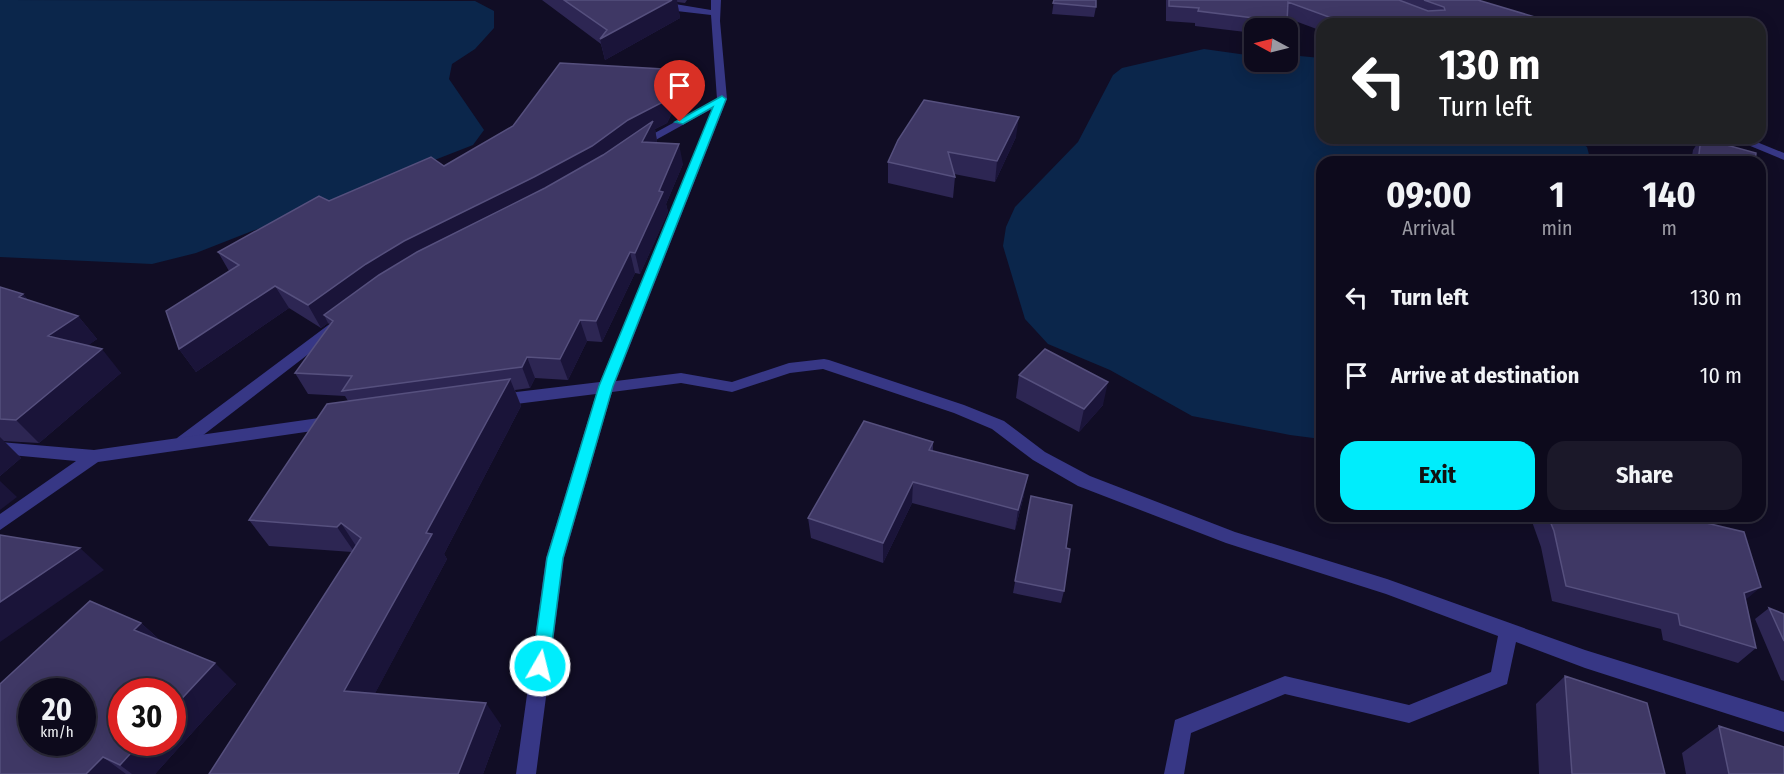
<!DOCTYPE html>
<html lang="en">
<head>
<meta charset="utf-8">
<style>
  :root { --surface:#0d0a1c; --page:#1b1829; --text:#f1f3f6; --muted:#9a9aa3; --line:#2d2b3b; --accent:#00edfc }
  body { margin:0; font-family:"Fira Sans Condensed",sans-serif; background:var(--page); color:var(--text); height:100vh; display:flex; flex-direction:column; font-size:22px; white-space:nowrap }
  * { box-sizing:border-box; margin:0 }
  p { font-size:20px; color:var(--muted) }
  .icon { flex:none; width:33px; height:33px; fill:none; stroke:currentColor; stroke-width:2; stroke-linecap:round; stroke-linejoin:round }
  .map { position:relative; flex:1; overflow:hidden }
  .details { position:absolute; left:1316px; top:156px; width:450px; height:366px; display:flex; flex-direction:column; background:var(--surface); border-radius:18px; box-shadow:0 3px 15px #0003,0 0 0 2px var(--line) }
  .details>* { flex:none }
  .banner { position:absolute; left:1316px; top:18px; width:450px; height:126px; border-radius:18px; box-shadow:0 3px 15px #0003,0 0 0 2px var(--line); background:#202124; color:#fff; overflow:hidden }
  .needle { width:39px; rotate:277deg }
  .fabs { position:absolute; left:1244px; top:18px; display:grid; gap:12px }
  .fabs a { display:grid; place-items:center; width:54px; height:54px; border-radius:12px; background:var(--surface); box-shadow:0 3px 15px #0003,0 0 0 2px var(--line); font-size:30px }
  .speed { position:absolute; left:18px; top:678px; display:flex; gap:12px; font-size:30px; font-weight:700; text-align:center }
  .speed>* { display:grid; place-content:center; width:78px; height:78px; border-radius:50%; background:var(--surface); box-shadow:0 3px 15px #0003,0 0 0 2px var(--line); line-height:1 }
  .speed small { font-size:15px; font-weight:400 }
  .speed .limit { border:9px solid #d22; background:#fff; color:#111 }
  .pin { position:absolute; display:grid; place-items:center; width:51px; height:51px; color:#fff; margin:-62px -26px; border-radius:50% 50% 50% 0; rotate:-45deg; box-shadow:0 0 6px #0007 }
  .pin .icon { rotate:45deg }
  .me { position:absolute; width:66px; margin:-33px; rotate:8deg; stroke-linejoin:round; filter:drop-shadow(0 0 4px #0008) }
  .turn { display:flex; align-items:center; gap:21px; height:126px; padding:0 24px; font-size:27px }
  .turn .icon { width:78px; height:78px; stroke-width:2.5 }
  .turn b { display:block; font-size:42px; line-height:51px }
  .eta { display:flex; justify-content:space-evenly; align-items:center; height:102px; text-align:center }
  .eta b { font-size:36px; font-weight:700; line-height:42px }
  .primary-button { display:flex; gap:12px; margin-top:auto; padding:12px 24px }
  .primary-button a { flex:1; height:69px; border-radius:18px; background:var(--accent); color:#111; font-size:24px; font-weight:700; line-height:69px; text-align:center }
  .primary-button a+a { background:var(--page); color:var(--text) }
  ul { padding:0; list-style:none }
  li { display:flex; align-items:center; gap:18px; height:78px; padding:0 24px }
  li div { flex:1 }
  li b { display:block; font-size:22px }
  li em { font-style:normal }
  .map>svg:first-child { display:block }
  .water { fill:#0b264b }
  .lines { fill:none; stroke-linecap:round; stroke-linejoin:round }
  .lane { fill:#373785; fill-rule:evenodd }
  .street { fill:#373785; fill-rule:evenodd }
  .wall { fill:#2d2653 }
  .shaded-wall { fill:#1a1439 }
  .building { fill:#3f3865; stroke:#56507e; stroke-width:1.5; fill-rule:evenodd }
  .route { fill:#00edfc; stroke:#009aa4; stroke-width:1.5 }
</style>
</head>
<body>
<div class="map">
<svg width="1784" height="774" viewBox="0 0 1784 774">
  <rect width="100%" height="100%" fill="#110d25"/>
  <path class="water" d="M0,0L475,1L494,11V28L475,49L452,64L449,79L484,130L473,145L196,253L152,264L0,257Z
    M1204,49L1254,56V62H1287L1289,55L1321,58L1322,138H1575L1587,147L1591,162H1322L1321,439L1290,435L1192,416L1110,370L1048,344L1025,319L1003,246L1006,227L1015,207L1078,142L1113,75L1122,68Z"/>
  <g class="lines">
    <path class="lane" d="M722,96L726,97V101L643,147H635L633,145Z
      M336,321L343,326L341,329L189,446H177L175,442L177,438L331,323Z"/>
    <path class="street" d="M635,0H651L711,10V0H721L720,21L727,99L616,381L681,373L732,382L789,363L824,359L829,360L964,405L1004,421L1045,452L1090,476L1235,532L1387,579L1585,650L1784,712V732L1585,668L1516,642L1507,684L1409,723L1285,694L1191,733L1184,774H1164L1175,720L1285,676L1409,705L1491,672L1498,636L1386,594L1226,543L1078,486L1033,460L992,429L954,413L823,369L790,373L732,392L681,383L612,392L564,558L536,774H516L546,558L596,394L500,406L495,404L492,400L495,396L500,394L600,382L717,99L711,15L668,10Z
      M1731,138H1747L1784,153V160Z
      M333,416L338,418L341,422L338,426L333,428L98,462L0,530V514L76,461L0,454V442L94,450Z"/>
  </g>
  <path class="wall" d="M542,0H687L685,3L677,2L680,18L605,60L601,44Z
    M1054,0L1096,7L1094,17L1052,14Z
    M1166,0H1478L1558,24H1322V31L1287,18L1285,28H1254V33L1195,26V23L1166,21Z
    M680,70L683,91L667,123L655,129L657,141L656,143L683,164L666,204L668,212L640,274L635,273L602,342L587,341L568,380L535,378L530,388L515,390L521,406L444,554L447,559L375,693L501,725L483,774H209L352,552L269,546L249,520L348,401L345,396L308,394L295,373L330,325L328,323L321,328L289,308L196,372L179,349L229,271L218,252L329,201L444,166Z
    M1016,137L995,182L954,174L955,177L953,198L888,183V162Z
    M1701,138L1755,162H1691L1693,150Z
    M0,287L23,294L28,300L78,316L97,339L87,346L121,373L39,443L3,441L21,458L0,476Z
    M1019,375L1103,405L1079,432L1016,398Z
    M933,442V451L1024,495L1015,530L912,503L883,563L811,538L808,518Z
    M1031,496L1066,548L1064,591L1061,603L1013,593Z
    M1530,516H1677L1746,601L1756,648L1738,663L1663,640L1661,629L1552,601L1541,547Z
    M1769,608L1784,614V681L1781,680L1755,619Z
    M141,623L162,642L236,684L155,774H0Z
    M1565,676L1665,774H1539L1536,704Z
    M1719,726L1784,774H1686L1682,753Z"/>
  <path class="shaded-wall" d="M672,0H677L680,18L605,60L600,39Z
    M680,70L683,91L667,123L655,129L657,141L646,162L324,315L328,323L321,328L308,305L366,264Z
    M1019,117L1016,137L995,182L997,161Z
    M679,144L683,164L666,204L668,212L640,274L635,253L659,191Z
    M630,252L635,273L602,342L596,321Z
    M275,286L289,308L196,372L179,349Z
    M23,294L43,318L19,297Z
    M78,316L97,339L68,360L48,336Z
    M580,320L587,341L568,380L560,359Z
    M102,349L121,373L39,443L16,420Z
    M527,357L535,378L530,388L522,367Z
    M510,379L521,406L444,554L447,559L364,714L344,691L426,533Z
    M1108,382L1103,405L1079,432L1084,409Z
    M0,437L21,458L0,476Z
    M1028,475L1024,495L1015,530L1018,510Z
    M0,481L17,497L0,510Z
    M913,482L912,503L883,563V543Z
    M341,523L358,549L355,553L337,527Z
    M80,548L104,570L0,642V602Z
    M1761,587L1743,602L1744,593Z
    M141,623L164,644L134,630Z
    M215,663L236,684L155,774H132L120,765L141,742H172V709Z
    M486,703L501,725L483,774H458Z
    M103,757L126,774H86Z"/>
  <path class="building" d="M564,0H672L600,39L607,30Z
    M1054,0H1096V7L1053,3Z
    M1169,0H1399L1428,11L1445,10L1444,7L1424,0H1478L1558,24H1348L1288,2L1287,22L1198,11L1199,8L1169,6Z
    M560,63L680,70L663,102L628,120L592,146L534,177L404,241L366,264L308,305L275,286L179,349L166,311L239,265L218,252L319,196L329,201L431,157L444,166L513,126Z
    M924,100L1019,117L997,161L948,152L955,177L888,162L898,140Z
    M653,121L642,142L679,144L659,191L663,192L635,253L630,252L596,321L580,320L560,359L527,357L522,367L342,391L352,376L295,373L333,321L324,315L379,275L417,252L545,188L603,155Z
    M1701,138L1756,153L1755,162H1698Z
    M0,287L23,294L19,297L78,316L48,336L102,349L16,420L0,419Z
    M1045,349L1108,382L1084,409L1019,375Z
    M510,379L426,533L432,534L344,691L486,703L458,774H209L361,538L341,523L337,527L249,520L327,404Z
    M864,421L933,442L929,450L1028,475L1018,510L913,482L883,543L808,518Z
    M1031,496L1072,505L1066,548L1070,549L1064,591L1015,581Z
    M1548,516H1677L1744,532L1761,587L1744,593L1756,648L1680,625L1678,614L1566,586L1554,531Z
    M0,535L80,548L0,602Z
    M90,601L141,623L134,630L215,663L172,709V692H122V742H141L120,765L103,757L86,774H0V684ZM32,692H82V742H32Z
    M1769,608L1784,614V641Z
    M1565,676L1647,703L1665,774H1572Z
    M1719,726L1784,747V774H1729Z"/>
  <path class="route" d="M722,96L726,99L613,386L563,558L549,666L547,672L540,674L534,672L532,666L547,558L599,386L713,107L683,124L675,122Z"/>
</svg>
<div class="fabs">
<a><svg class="needle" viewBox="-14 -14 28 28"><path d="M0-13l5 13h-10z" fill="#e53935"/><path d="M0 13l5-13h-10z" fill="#9a9aa3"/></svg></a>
</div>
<div class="speed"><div>20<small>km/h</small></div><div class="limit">30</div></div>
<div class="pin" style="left:680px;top:122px;background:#d93025"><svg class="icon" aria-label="arrive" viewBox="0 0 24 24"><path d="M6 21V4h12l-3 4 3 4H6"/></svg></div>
<svg class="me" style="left:540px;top:666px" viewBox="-20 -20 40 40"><circle r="17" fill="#00edfc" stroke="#fff" stroke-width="3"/><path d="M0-11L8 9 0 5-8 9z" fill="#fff"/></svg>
<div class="banner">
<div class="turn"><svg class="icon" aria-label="left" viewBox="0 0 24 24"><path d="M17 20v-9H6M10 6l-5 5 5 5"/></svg><div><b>130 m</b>Turn left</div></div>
</div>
<section class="details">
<div class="eta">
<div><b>09:00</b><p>Arrival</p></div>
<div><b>1</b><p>min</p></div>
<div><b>140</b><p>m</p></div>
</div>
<ul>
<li><svg class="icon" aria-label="left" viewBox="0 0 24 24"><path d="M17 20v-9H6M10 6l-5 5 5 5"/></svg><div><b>Turn left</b></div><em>130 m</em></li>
<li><svg class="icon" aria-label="arrive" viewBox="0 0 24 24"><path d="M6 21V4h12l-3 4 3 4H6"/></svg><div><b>Arrive at destination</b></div><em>10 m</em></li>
</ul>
<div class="primary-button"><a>Exit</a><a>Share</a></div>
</section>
</div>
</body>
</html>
